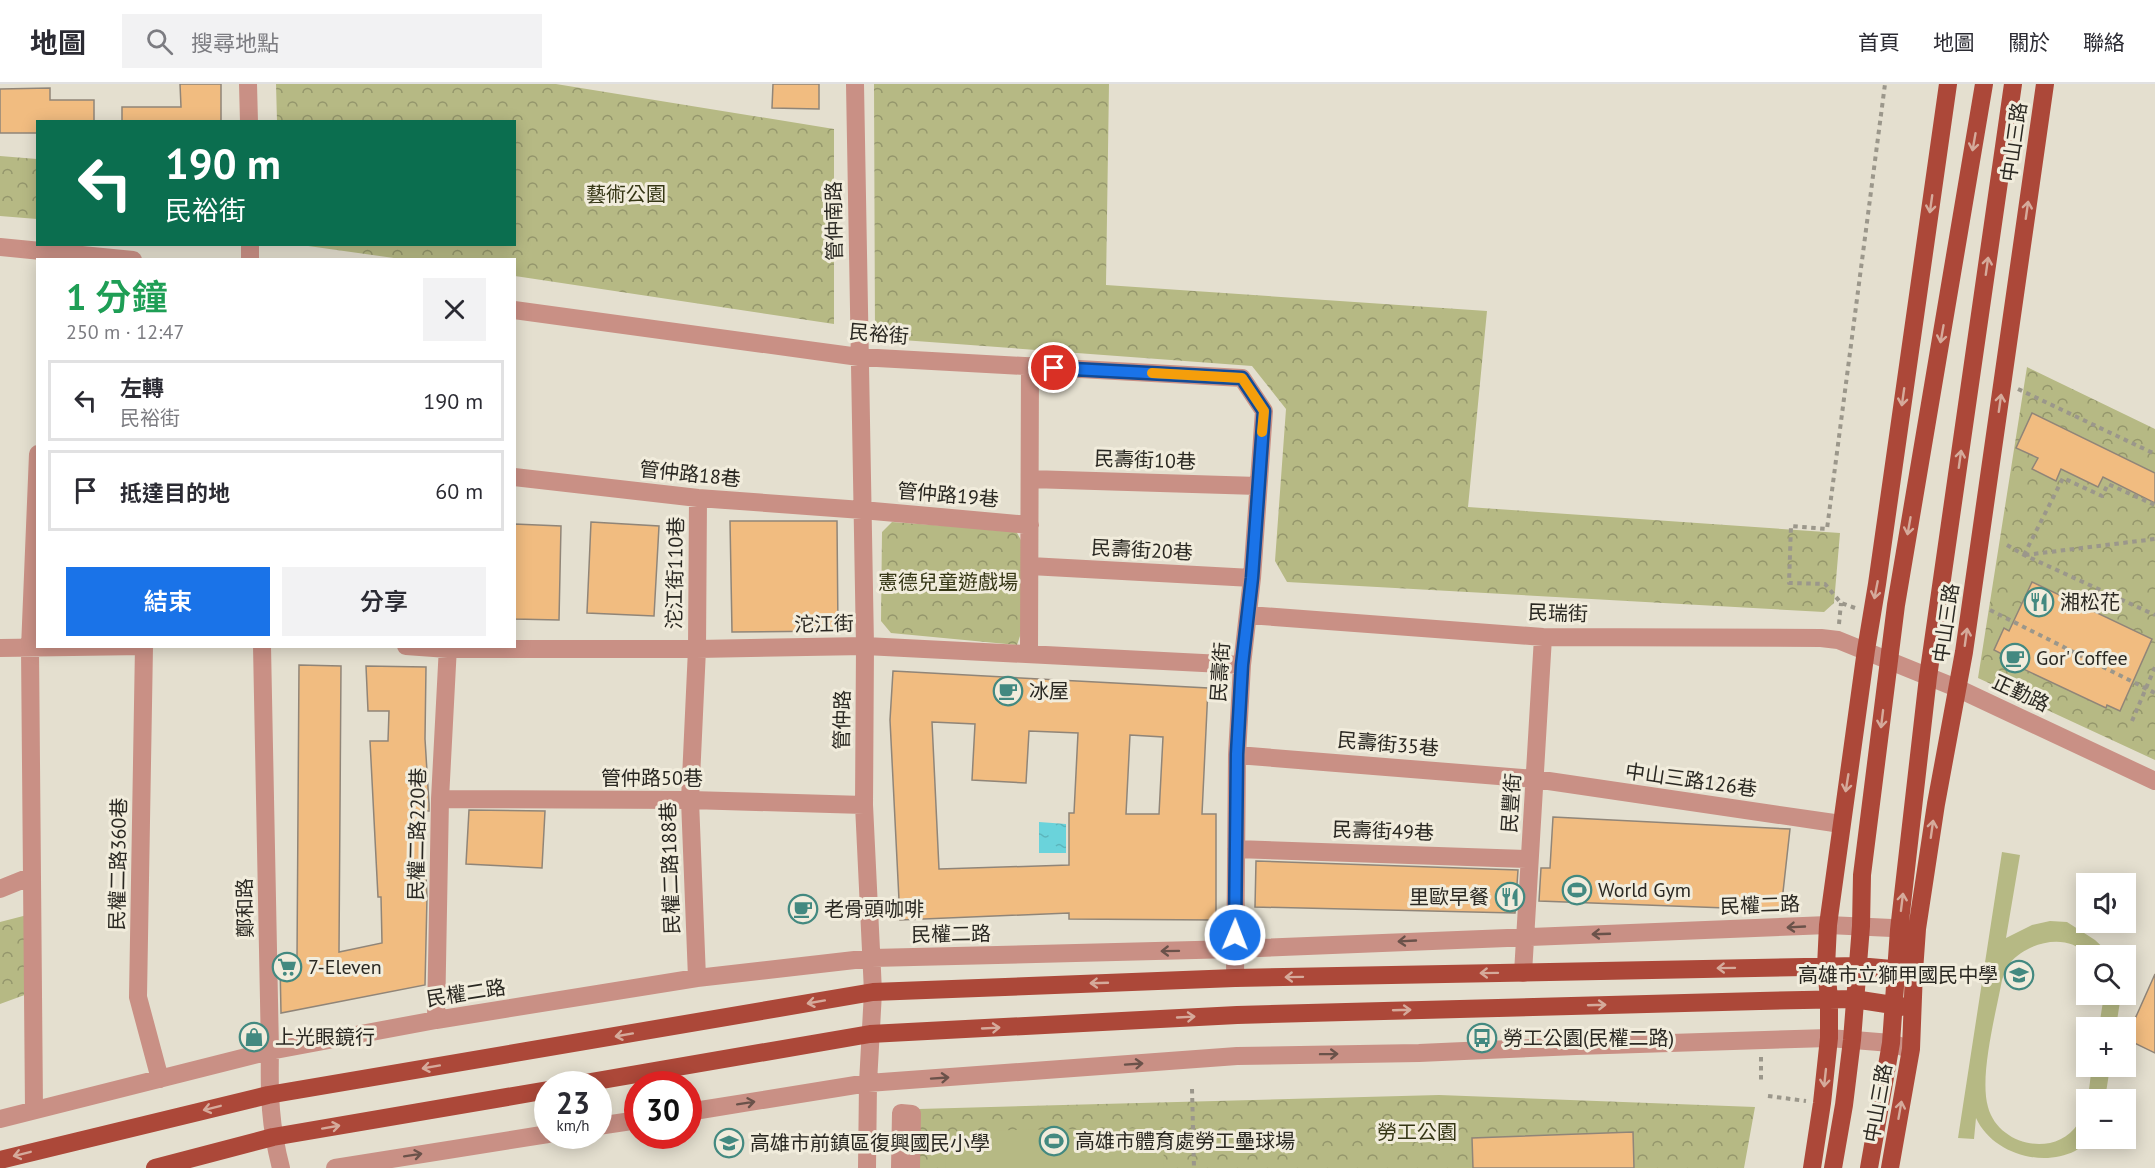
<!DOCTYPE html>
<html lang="zh-TW">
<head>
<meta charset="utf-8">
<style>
  :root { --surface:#fff; --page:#f2f2f3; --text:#2b2b33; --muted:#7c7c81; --line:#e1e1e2; --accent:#1a73e8 }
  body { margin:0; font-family:"PT Sans","Noto Sans TC",sans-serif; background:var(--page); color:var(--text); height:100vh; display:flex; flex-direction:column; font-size:22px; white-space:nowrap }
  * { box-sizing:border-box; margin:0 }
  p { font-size:20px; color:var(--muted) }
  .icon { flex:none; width:33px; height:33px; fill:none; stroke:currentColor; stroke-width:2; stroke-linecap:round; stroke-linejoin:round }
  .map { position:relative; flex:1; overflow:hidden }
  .sheet { position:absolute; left:36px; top:174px; width:480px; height:390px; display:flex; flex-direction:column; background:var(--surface); border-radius:0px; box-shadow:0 3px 15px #0003 }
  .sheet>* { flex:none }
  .hud { position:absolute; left:36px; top:36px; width:480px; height:126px; border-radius:0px; box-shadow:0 3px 15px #0003; background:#0b6e4f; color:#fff; overflow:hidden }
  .fabs { position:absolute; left:2076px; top:789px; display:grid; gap:12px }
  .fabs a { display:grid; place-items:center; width:60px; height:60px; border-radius:0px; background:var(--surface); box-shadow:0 3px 15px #0003; font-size:30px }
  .speed { position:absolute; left:534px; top:987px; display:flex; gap:12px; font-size:30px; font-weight:700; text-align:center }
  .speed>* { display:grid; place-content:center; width:78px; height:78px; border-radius:50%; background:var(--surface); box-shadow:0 3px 15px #0003; line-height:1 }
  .speed small { font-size:15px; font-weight:400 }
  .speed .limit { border:9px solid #d22; background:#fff; color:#111 }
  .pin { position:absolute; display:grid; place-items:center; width:51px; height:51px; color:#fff; margin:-26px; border:3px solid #fff; border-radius:50%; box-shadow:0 2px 6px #0007 }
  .me { position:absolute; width:66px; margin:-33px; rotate:1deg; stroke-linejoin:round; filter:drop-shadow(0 0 4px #0008) }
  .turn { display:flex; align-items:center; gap:21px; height:126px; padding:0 30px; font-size:27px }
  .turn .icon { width:78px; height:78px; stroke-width:2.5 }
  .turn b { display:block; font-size:42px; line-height:51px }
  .round { display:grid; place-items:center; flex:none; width:63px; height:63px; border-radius:0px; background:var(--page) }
  .summary { display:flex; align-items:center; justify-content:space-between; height:102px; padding:0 30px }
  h1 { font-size:36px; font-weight:600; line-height:45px; color:#1e9e55 }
  .action { display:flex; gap:12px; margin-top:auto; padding:12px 30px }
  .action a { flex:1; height:69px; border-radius:0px; background:var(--accent); color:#fff; font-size:24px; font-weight:600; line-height:69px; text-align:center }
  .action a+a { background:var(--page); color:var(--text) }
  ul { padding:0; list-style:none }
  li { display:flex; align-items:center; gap:18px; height:81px; margin:0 12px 9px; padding:0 18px; border:3px solid var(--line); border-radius:0px }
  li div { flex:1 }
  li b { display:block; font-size:22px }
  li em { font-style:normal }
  header { display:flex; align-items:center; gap:36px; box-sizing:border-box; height:84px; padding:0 30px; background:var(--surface); border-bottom:2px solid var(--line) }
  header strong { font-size:28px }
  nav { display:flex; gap:33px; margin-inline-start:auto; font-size:21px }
  .search { width:420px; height:54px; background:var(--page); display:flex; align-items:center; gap:15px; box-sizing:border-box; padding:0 21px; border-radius:0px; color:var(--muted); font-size:22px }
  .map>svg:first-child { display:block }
  .park { fill:url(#park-crowns) }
  .pitch { fill:#b6b984 }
  .water { fill:url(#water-ripples) }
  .building { fill:#f1bc80; stroke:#908578; stroke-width:1.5; fill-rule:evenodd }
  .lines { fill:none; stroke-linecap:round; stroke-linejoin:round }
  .path { stroke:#9b978b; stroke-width:4; stroke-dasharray:4.5 4.5; stroke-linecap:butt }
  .minor { stroke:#c99085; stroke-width:18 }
  .major { stroke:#ac4839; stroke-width:18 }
  .oneway { stroke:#d5aa9b }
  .oneway2 { stroke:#6a524a }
  .route-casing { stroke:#114b97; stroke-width:15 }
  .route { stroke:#1a73e8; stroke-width:10 }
  .slow { stroke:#f59e0b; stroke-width:10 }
  .labels { text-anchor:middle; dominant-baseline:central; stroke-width:6; stroke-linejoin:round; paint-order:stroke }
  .street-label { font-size:20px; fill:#2a2822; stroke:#f1ecdc }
  .park-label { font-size:20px; fill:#363716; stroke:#f1ecdc }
  .poi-label { font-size:20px; fill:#2a2822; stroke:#f1ecdc; text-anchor:start }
</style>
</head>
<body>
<header>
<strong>地圖</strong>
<div class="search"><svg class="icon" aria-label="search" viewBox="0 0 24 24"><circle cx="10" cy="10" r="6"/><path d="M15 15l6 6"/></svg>搜尋地點</div>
<nav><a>首頁</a><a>地圖</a><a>關於</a><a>聯絡</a></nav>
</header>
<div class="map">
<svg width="2155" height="1084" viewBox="0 0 2155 1084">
  <defs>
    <pattern id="park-crowns" width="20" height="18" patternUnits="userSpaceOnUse" patternTransform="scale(1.5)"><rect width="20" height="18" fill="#b6b984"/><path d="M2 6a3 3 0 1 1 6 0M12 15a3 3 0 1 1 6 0" fill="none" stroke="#94966c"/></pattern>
    <pattern id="water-ripples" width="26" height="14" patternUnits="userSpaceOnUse" patternTransform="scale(1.5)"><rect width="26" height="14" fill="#6ad3db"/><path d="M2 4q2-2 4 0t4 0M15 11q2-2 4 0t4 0" fill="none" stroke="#5cb5bc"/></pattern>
  </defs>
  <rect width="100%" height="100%" fill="#e4dfcf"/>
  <path class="park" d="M276,0H556L834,45V240L515,192L514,176L401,175L301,161L514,160V38L277,37Z
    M874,0H1109L1106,201L1487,227L1468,423L1840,449L1834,519L1824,528L1287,498L1275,477L1286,325L1252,282L875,254Z
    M0,72L37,75V135L0,132Z
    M2027,283L2155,345V676L1978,594Z
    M892,438L1016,447L1022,458L1021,549L1017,561L891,549L881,537L882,448Z
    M31,830L30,909L0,920V838Z
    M1439,1011L1755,1023L1744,1084H917L918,1025Z"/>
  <path class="pitch" d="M2002,768L2020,771L2006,854L2032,841L2050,837L2067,838L2095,856L2111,871H2087C2067,848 2028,858 2010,879C2006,884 2004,890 2002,896C1996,929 1979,992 1988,1023C1998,1061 2054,1075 2078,1040C2089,1025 2089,1000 2092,983H2110L2105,1015L2086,1016V1054L2090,1055C2085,1059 2080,1064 2075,1067C2041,1084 1992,1069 1976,1034L1974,1055L1958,1054Z
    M2104,911H2121L2116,943H2099Z
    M1163,1044L1164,1084H946L945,1047Z"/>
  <path class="water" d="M1039,738L1066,740V769H1039Z"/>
  <path class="building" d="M180,0H221V38H122V23H181Z
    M773,0H819V25L772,24Z
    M50,4V16H94V38H38V49H0V5Z
    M2032,329L2155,389V419L2103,393L2098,403L2061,385L2056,397L2032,385L2038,374L2016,364Z
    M730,437H837L838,547L732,548Z
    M591,438L659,442L654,532L587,529Z
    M514,440L561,442L559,536L514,535Z
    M2032,498L2152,555L2120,627L2107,621L2106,624L2000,574L2002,570L1994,566L2004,544L2009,547Z
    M299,581L341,582L339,868L382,859L381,813H378L370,657H388L389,627H368L366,582L426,583L425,655L429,720V727H423L427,813L425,901L281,929L280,879L297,876Z
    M893,587L1208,604L1202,730H1216V836L1069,835V829L900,836L890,636ZM932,638L975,640L972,696L1026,699L1029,647L1078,649L1074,729H1069V781L939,785ZM1130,651L1163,653L1159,730H1126Z
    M469,726L545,727L542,784L466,780Z
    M1553,733L1790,745L1781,826L1539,817L1541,784H1550Z
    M1256,777L1518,786L1515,829L1255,823Z
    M2155,890V969L2126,955Z
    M1633,1048L1634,1084H1473L1472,1054Z"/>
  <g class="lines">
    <path class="path" d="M2018,305L2155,370
      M2007,461L2024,471L2155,531
      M2024,471L2063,394L2102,412L2108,400L2155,421
      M2025,471L2155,455
      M1855,524L1841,519L1825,500L1789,499L1791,442L1827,445L1885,0
      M1990,526L2155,609
      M1839,540L1841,519
      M2132,637L2155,583
      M1761,973V996
      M1192,1005L1194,1084
      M1768,1012L1806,1017"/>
    <path class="minor" d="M248,0L249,38
      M855,0L865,562L864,721L873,908L868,999L867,1084
      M250,160V176
      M0,163L133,176
      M514,226L859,273L1242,294L1264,327L1252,494L1242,581L1237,671L1235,894
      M514,393L698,414L862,426L1030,441
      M1030,395L1258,402
      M1030,482L1252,494
      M1248,531L1543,553L1821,554L1838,556L1959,605L2155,697
      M144,562L138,913L160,995
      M262,562L270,967C269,1010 270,1042 281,1084
      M406,562L448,565H697L865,562L1242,581
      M0,564L144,562
      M1029,570L1030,282
      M1237,671L1535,695L1841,740
      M440,715L690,716L864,721
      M1236,765L1529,775
      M0,805L32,792
      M1523,889L1543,553
      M697,894L690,716L697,565L698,414
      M436,936L440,715L448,562
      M34,1025L30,564L38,370
      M688,1028L868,999L1237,972L1419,969L1576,962L1829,954L1891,959L1906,964
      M0,1035L270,967L436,936L697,894L872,874L1235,865L1828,841L1913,845
      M598,1042L638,1036
      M335,1084L548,1050
      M900,1084L901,1029L912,1030L911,1084"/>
    <path class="major" d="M579,1000L870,950L1237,931L1760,917L1854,915L1912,924
      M0,1076L268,1011L873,908L1235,894L1858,882L1914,887
      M155,1084L273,1053L548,1006
      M1812,1084L1822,1019L1829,954V915L1826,883L1828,841L1866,566L1877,500L1948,0
      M1833,1084L1844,1021L1852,956L1861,842L1862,791L1896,521L1984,0
      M1869,1084L1891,959L1899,846L1928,593L2013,0
      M1890,1084L1911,965L1914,887L1917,845L1936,720L1964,568L2045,0"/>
  </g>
  <defs><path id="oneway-shaft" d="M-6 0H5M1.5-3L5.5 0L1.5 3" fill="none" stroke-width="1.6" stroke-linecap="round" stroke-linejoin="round" transform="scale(1.5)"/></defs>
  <g class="oneway">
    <use href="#oneway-shaft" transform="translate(1974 58) rotate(100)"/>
    <use href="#oneway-shaft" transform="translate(1931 120) rotate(98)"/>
    <use href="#oneway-shaft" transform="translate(2027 126) rotate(-82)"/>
    <use href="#oneway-shaft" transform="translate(1987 182) rotate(-82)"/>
    <use href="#oneway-shaft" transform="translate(1942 250) rotate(100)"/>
    <use href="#oneway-shaft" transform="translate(1903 313) rotate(98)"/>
    <use href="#oneway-shaft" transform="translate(2000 319) rotate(-82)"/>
    <use href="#oneway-shaft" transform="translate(1960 375) rotate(-82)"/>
    <use href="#oneway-shaft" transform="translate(1909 442) rotate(100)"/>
    <use href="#oneway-shaft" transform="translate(1876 506) rotate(101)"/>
    <use href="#oneway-shaft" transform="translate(1966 553) rotate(-82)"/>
    <use href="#oneway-shaft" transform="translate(1882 635) rotate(97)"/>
    <use href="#oneway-shaft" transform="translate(1847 699) rotate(99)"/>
    <use href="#oneway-shaft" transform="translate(1932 745) rotate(-82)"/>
    <use href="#oneway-shaft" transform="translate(1902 818) rotate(-83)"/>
    <use href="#oneway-shaft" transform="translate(1726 884) rotate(179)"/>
    <use href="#oneway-shaft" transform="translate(1489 889) rotate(179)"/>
    <use href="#oneway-shaft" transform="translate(1294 893) rotate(179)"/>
    <use href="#oneway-shaft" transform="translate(1099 899) rotate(178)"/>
    <use href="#oneway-shaft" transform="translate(816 918) rotate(170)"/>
    <use href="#oneway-shaft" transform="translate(1597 921) rotate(-2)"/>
    <use href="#oneway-shaft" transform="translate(1402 926) rotate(-2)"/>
    <use href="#oneway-shaft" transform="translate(1186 933) rotate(-3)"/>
    <use href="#oneway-shaft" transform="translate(991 944) rotate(-3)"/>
    <use href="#oneway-shaft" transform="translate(624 951) rotate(170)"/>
    <use href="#oneway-shaft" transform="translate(431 983) rotate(170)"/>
    <use href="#oneway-shaft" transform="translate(1825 994) rotate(96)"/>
    <use href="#oneway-shaft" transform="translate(212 1024) rotate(166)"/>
    <use href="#oneway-shaft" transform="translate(1900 1026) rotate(-80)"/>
    <use href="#oneway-shaft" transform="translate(331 1043) rotate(-10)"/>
    <use href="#oneway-shaft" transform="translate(22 1070) rotate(166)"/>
  </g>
  <g class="oneway2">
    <use href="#oneway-shaft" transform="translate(1796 843) rotate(177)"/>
    <use href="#oneway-shaft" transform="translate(1601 850) rotate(178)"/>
    <use href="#oneway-shaft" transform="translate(1407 857) rotate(177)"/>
    <use href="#oneway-shaft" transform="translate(1170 867) rotate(179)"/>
    <use href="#oneway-shaft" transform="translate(1329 970) rotate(-1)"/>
    <use href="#oneway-shaft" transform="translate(1134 980) rotate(-4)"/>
    <use href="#oneway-shaft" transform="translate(940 994) rotate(-4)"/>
    <use href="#oneway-shaft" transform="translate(746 1019) rotate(-9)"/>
    <use href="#oneway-shaft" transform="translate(413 1071) rotate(-9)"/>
  </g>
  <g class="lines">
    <g class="route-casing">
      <path id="route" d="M1054,284L1242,294L1264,327L1252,494L1242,581L1237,670L1235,851"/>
    </g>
    <use href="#route" class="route"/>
    <path class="slow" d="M1152,289L1242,294L1264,327L1262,348"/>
  </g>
  <defs>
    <g id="restaurant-ring" transform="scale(1.5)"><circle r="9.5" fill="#f1ecdc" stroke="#438980" stroke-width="1.5"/><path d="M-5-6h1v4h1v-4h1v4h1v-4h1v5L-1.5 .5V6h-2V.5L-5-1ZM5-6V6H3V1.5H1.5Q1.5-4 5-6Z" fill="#438980"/></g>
    <g id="cafe-ring" transform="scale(1.5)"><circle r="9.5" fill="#f1ecdc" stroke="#438980" stroke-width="1.5"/><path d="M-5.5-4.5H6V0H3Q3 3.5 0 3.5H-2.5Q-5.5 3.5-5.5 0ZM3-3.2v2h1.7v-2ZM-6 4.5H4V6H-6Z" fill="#438980"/></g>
    <g id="stadium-ring" transform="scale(1.5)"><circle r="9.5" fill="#f1ecdc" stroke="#438980" stroke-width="1.5"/><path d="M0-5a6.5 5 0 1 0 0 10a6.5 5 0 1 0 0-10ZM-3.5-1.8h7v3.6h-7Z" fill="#438980"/></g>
    <g id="supermarket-ring" transform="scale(1.5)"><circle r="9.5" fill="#f1ecdc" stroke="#438980" stroke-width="1.5"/><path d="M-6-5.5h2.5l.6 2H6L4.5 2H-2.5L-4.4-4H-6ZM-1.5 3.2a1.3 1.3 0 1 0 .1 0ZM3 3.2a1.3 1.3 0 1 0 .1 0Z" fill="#438980"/></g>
    <g id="school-ring" transform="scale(1.5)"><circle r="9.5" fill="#f1ecdc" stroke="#438980" stroke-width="1.5"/><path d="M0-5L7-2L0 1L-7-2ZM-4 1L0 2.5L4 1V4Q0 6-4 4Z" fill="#438980"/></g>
    <g id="shop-ring" transform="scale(1.5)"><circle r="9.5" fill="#f1ecdc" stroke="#438980" stroke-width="1.5"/><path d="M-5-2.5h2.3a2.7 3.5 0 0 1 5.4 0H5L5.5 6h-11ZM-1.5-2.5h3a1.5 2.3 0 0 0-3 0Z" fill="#438980"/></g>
    <g id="bus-ring" transform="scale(1.5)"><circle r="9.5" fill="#f1ecdc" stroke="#438980" stroke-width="1.5"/><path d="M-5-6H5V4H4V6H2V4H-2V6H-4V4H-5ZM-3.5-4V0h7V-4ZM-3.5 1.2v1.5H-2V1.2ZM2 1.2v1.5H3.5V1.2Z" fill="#438980"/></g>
  </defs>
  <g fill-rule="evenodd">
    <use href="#restaurant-ring" x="2039" y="518"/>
    <use href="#cafe-ring" x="2015" y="574"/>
    <use href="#cafe-ring" x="1008" y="607"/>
    <use href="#stadium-ring" x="1577" y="806"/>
    <use href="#restaurant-ring" x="1510" y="813"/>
    <use href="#cafe-ring" x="803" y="825"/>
    <use href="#supermarket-ring" x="287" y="883"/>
    <use href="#school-ring" x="2019" y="891"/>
    <use href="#shop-ring" x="254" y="953"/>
    <use href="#bus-ring" x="1482" y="954"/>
    <use href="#stadium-ring" x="1054" y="1057"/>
    <use href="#school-ring" x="729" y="1059"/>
  </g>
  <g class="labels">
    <g class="street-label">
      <text transform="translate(2014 58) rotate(-82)">中山三路</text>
      <text transform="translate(834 137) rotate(-91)">管仲南路</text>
      <text transform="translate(879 250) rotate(5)">民裕街</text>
      <text transform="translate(1145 376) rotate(2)">民壽街10巷</text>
      <text transform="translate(690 390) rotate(6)">管仲路18巷</text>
      <text transform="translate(948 411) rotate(5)">管仲路19巷</text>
      <text transform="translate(1142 466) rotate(3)">民壽街20巷</text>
      <text transform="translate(675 489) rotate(-89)">沱江街110巷</text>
      <text transform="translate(1558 529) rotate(2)">民瑞街</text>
      <text transform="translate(1946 539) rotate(-82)">中山三路</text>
      <text transform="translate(824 540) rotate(-1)">沱江街</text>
      <text transform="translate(1220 588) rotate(-86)">民壽街</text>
      <text transform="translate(2021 609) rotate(25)">正勤路</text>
      <text transform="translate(842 636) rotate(-89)">管仲路</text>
      <text transform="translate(1388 660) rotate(5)">民壽街35巷</text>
      <text x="652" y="694">管仲路50巷</text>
      <text transform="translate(1691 696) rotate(8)">中山三路126巷</text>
      <text transform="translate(1511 719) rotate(-86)">民豐街</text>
      <text transform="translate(1383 747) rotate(2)">民壽街49巷</text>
      <text transform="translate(417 750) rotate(-89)">民權二路220巷</text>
      <text transform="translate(118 780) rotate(-89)">民權二路360巷</text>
      <text transform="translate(670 784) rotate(-92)">民權二路188巷</text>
      <text transform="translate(1760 821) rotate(-2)">民權二路</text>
      <text transform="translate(245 824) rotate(-91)">鄭和路</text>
      <text transform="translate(951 850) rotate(-1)">民權二路</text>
      <text transform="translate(466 909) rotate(-9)">民權二路</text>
      <text transform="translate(1878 1019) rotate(-80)">中山三路</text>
    </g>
    <g class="park-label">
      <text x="626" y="110">藝術公園</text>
      <text x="948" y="498">憲德兒童遊戲場</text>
      <text x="1417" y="1048">勞工公園</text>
    </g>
    <g class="poi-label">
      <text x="2060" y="518">湘松花</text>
      <text x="2036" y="574">Gor' Coffee</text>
      <text x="1029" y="607">冰屋</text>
      <text x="1598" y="806">World Gym</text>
      <text x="1489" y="813" text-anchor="end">里歐早餐</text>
      <text x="824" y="825">老骨頭咖啡</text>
      <text x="308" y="883">7-Eleven</text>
      <text x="1998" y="891" text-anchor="end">高雄市立獅甲國民中學</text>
      <text x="275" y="953">上光眼鏡行</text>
      <text x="1503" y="954">勞工公園(民權二路)</text>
      <text x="1075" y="1057">高雄市體育處勞工壘球場</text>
      <text x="750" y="1059">高雄市前鎮區復興國民小學</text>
    </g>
  </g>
</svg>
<div class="fabs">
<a><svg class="icon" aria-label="sound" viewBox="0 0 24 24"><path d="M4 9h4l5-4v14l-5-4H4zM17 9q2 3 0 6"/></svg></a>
<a><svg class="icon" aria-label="search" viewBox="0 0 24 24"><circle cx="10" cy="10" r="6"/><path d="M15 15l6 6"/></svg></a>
<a>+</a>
<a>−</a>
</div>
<div class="speed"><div>23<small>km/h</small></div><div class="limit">30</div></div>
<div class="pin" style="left:1054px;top:284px;background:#d93025"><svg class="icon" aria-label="arrive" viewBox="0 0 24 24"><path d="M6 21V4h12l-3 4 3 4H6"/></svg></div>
<svg class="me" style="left:1235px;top:851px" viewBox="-20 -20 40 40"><circle r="17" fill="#1a73e8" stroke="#fff" stroke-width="3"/><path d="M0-11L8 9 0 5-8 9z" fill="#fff"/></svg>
<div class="hud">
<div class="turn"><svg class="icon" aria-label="left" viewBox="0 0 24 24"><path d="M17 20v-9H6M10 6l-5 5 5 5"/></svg><div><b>190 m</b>民裕街</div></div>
</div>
<section class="sheet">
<div class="summary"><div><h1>1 分鐘</h1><p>250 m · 12:47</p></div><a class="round"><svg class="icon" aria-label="close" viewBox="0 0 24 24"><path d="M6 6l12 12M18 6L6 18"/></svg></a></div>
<ul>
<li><svg class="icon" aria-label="left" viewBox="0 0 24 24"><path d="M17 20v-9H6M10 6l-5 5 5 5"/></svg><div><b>左轉</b><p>民裕街</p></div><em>190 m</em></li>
<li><svg class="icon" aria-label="arrive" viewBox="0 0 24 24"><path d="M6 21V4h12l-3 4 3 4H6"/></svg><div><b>抵達目的地</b></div><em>60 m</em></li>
</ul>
<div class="action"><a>結束</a><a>分享</a></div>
</section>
</div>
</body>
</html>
